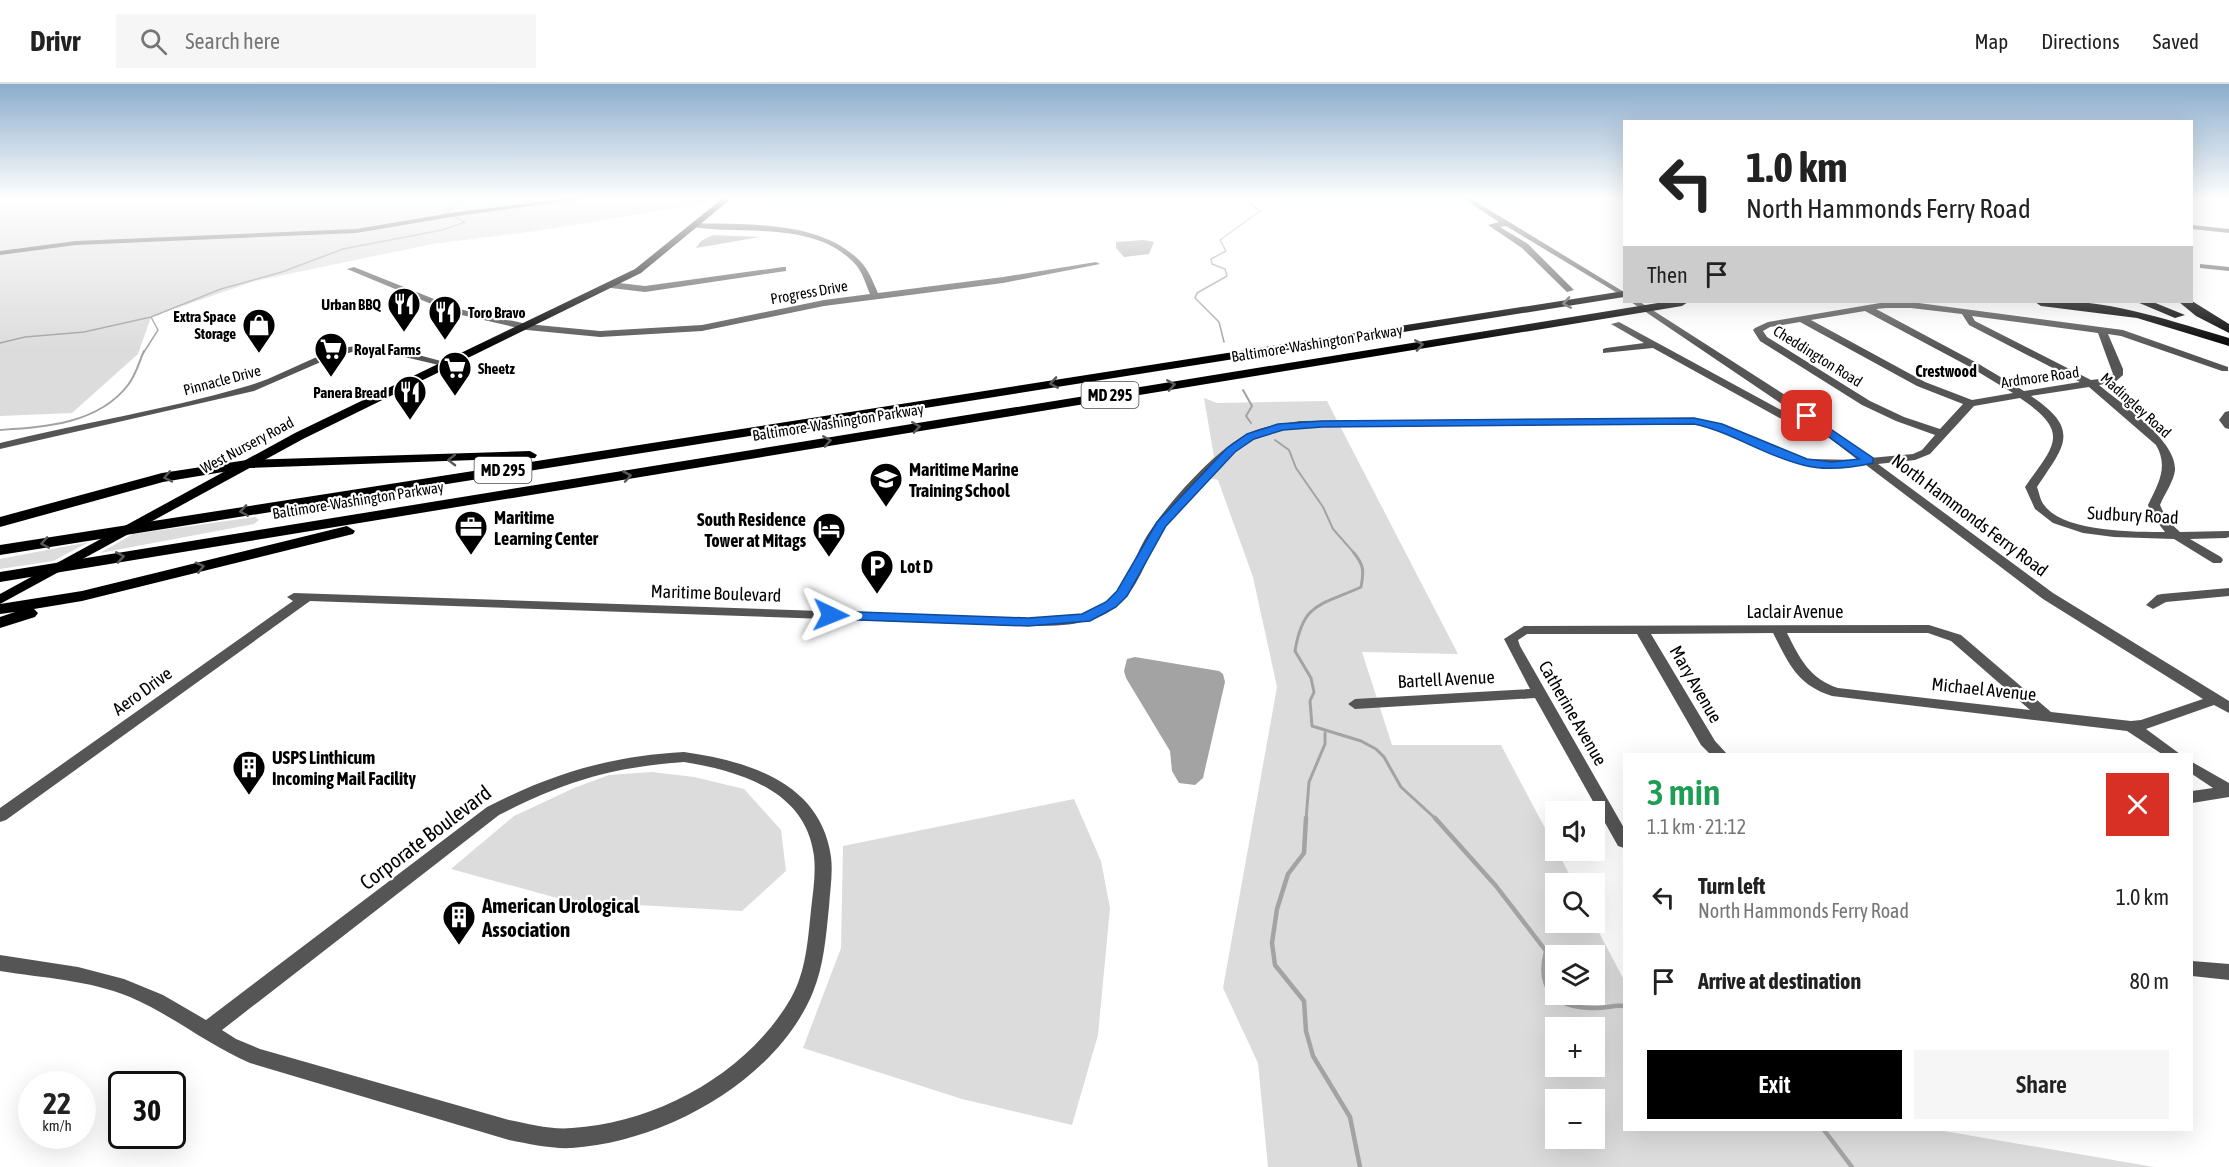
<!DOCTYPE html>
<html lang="en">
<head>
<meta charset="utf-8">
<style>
  :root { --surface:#fff; --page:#f6f6f6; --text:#222; --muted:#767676; --line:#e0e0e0; --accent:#000 }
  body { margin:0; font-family:"Asap Condensed",sans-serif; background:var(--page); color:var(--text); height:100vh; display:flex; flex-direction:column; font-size:22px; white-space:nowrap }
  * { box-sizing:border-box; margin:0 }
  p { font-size:20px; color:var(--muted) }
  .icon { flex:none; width:33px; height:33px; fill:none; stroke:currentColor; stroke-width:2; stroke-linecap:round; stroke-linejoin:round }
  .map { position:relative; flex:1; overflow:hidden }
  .drawer { position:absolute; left:1623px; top:669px; width:570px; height:378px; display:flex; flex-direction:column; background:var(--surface); border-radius:0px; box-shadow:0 6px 24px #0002 }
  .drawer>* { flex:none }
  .banner { position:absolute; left:1623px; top:36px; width:570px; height:183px; border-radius:0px; box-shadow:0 6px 24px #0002; background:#fff; color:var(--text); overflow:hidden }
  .controls { position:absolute; left:1545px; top:717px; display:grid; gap:12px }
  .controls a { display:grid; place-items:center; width:60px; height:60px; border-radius:0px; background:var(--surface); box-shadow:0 6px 24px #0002; font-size:30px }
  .speed { position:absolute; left:18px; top:987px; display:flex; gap:12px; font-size:30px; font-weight:700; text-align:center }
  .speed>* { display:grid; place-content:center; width:78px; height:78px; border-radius:50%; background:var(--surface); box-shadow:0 6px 24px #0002; line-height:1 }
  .speed small { font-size:15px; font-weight:400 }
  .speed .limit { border:3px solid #111; border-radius:9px; background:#fff; color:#111 }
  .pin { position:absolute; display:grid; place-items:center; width:51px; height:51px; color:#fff; margin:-26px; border-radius:12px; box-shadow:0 3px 9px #0006 }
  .me { position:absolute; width:66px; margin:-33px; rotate:92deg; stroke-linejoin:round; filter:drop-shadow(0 0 4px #0008) }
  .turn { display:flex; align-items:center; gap:21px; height:126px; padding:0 24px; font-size:27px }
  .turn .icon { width:78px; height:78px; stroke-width:2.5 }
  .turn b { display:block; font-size:42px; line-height:51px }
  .then { display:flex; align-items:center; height:57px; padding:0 24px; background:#0003; gap:12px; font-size:22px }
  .round { display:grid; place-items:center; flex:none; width:63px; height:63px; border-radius:0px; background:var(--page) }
  .summary { display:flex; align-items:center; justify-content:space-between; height:102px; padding:0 24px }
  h1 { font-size:36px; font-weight:600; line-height:45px; color:#1e9e55 }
  .action { display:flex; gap:12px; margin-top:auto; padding:12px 24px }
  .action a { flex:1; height:69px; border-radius:0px; background:var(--accent); color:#fff; font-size:24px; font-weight:600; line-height:69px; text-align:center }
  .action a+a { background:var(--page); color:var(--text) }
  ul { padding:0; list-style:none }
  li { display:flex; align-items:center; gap:18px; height:84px; padding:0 24px }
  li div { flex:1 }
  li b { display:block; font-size:22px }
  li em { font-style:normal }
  header { display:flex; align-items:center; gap:36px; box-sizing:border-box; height:84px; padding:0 30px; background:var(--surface); border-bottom:2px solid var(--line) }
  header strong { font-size:28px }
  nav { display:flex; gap:33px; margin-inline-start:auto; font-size:21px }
  .search { width:420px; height:54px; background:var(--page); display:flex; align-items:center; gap:15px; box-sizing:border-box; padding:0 21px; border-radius:0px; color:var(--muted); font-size:22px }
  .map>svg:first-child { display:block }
  .green { fill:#dcdcdc; fill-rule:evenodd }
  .water { fill:#a3a3a3 }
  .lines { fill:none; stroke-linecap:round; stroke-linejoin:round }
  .stream-far3 { stroke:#a3a3a3; stroke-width:1.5 }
  .stream-far2 { stroke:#a3a3a3; stroke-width:2 }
  .stream-far1 { stroke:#a3a3a3; stroke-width:3 }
  .stream { stroke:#a3a3a3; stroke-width:4.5 }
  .minor { fill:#555; fill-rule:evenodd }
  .major { fill:#000; fill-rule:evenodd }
  .highway { fill:#000; fill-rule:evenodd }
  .oneway { stroke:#595959 }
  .route { fill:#1a73e8; stroke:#114b97; stroke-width:1.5 }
  .labels { text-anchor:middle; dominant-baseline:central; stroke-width:4.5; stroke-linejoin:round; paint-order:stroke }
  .far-street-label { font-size:15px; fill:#000; stroke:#fff }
  .far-poi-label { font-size:15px; font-weight:bold; fill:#000; stroke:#fff; text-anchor:end }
  .far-neighbourhood-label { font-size:16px; font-weight:bold; fill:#000; stroke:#fff }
  .shield { fill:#fff; stroke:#4c4c4c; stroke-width:1.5 }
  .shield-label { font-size:16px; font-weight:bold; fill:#000 }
  .poi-label { font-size:18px; font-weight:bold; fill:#000; stroke:#fff; text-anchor:start }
  .street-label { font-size:18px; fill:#000; stroke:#fff }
  .near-street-label { font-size:21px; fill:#000; stroke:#fff }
  .near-poi-label { font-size:21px; font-weight:bold; fill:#000; stroke:#fff; text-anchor:start }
</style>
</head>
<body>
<header>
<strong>Drivr</strong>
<div class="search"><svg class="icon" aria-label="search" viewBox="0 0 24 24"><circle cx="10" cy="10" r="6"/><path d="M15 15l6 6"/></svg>Search here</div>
<nav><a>Map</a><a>Directions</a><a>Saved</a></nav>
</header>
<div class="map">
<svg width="2229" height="1083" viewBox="0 0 2229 1083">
  <rect width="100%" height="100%" fill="#fff"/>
  <path class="green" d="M0,114H710L701,120L536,147L432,160L255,197L151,233L138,270L72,329L0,332Z
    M1204,314L1217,319L1327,317L1458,570L1362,568L1392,661H1501L1574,799L1556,800V838L1594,839L1624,896V1046H1938L2154,1083H1268L1258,979L1223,904L1277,603L1253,493L1218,396L1197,391L1214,373ZM1556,872H1594V910H1556ZM1556,944H1594V982H1556ZM1556,1016H1594V1054H1556Z
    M255,433L259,436L254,440L100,469L133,450Z
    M89,458L53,477L0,485V475Z
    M652,688L694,693L744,705L781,746L786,787L742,827L568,817L451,785L514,732L574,704L609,691Z
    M1074,715L1101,777L1110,824L1098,951L1072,1041L962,1015L803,964L841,864L843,762Z"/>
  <path class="water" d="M713,151L760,153L696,164L701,157Z
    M1144,156L1154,158L1149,170L1124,173L1116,164V158Z
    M1135,573L1219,587L1223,590L1225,598L1203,694L1195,701L1179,699L1172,687L1170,667L1126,594L1124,587L1127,575Z"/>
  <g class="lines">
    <path class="stream-far3" d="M447,129L461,114
      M1224,258L1219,238L1195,214L1197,209L1227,192L1225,185L1212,180L1211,175L1226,167L1220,156L1260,127L1243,114
      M0,259L25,253L84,248L151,233L221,205L282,188L343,165L442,146L465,138L453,132
      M144,268L158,246L151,233"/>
    <path class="stream-far2" d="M1243,306L1252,322L1246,332L1251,339
      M0,346C45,343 98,340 128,301C136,291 139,278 144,267
      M1275,356L1289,366L1296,384L1323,423L1333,445L1355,470"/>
    <path class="stream-far1" d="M1354,469C1364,481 1364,488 1361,503C1320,522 1303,518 1295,567L1311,594L1314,608L1310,617L1312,642L1361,657L1376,665L1384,673L1401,703L1437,736
      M1306,736L1309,698L1325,660V649"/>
    <path class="stream" d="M1306,734L1304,769L1288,790L1277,825L1272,859L1275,881L1304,917L1306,947L1313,972L1350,1033L1360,1083
      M1435,734L1496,802L1546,867C1536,906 1556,925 1596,924C1605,924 1614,921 1624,922
      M1824,1046L1852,1083"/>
    <path class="minor" d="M570,114H589L457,132L356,149L76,161L0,171V167L76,157L356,145L457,128Z
      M1462,114H1470L1624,208V213L1506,142L1500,143L1528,160L1574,206L1567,208L1522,164L1488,141L1499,138Z
      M695,139C748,141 820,136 860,177C869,186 873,198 878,209L1003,193L1096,178L1100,180L1003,199L824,222L702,247L600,253L527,246L453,229L347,185L354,183L459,225L527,240L600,247L702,241L824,216L870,210C866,201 863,189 856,181C816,136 745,151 692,143L691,141Z
      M2192,141L2229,145V149L2192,145Z
      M2200,180L2229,183V187L2200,184Z
      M783,183H786V187L645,208L611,204L607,201L611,198L645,202Z
      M1631,218H1640L1785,311L1870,374L1913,370L1922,366L1935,351L1896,337L1862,321L1760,257L1753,246L1755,244L1768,238L1886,218H1911L2123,246L2228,283V287H2222L2121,252L2108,250L2123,285V291L2115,298L2099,301C2120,319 2177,356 2175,386C2174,397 2164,411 2160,421L2167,436L2180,448L2229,447V453L2226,454L2190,455L2221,473L2223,476L2221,479H2213L2174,455L2114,453L2083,449L2053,439L2035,425L2025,403C2054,361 2072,349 2020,314L1974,322L1930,370L1915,376L1878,380L2053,509L2229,617V629L2214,621L2146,645L2180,670H2162L2127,647L1832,612C1797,601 1789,580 1773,549L1651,550L1715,657L1727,670H1710L1701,661L1637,550H1527L1518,556L1520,562L1624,744V764L1618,762L1535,614L1355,625L1348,620L1355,615L1530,605L1504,555L1524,542L1929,541L1961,551L2051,628L2131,637L2141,636L2203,615L2043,515L1866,381C1848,383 1818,386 1801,380C1764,369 1732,348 1693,340L1300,343C1285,346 1269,347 1255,354C1225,370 1173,426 1157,456C1145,479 1137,506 1116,523C1092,542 1058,542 1028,542L310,517L6,736L0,738V724L293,517L287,513L294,509L1028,534C1055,534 1085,535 1107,517C1127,502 1133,476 1145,455C1164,423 1214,367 1247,350C1263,342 1282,340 1300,337L1693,334L1723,340L1807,375L1858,376L1815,343L1787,338L1653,264L1603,269V265L1606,264L1644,259L1611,240L1619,238L1794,333L1804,335ZM1886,224H1911L1962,230L1969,241L2080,298L2024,307L1977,279L1876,225ZM1865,227L1970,283L2013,309L1972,316L1925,298L1811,236ZM1972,232L2098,249L2113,290L2108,294L2091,296L1975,237ZM1800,238L1917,302L1963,320L1940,345L1904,333L1870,317L1767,253L1763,247L1770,243ZM2089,303L2156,361C2169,383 2158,400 2148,421L2151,430L2165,448C2135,448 2063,448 2044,421C2040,416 2039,408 2037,403C2064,362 2082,346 2031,312ZM1787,549H1928L1951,557L2030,626L1838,604C1810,595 1800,575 1787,549Z
      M364,261L400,266L452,280L447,283L388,269L352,268L330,274L254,307L0,365V359C81,339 164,326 244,303C286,292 320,264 364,261Z
      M2229,327V345L2225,344L2219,336L2225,328Z
      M2229,504V512L2166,518L2153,525L2146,521L2157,511L2162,510Z
      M684,668C747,677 821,698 831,773C833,790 830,806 829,823C826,852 824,881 813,908C777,996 665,1058 572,1064C551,1065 530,1060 509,1056L250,979C208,961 172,931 130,913C89,896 43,894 0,887V871L78,883L124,895L163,911L206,936L487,723C553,689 611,672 684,668ZM684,678C739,687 806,706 814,772C816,790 813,808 811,826C808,855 806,888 791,914C748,989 657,1039 572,1044C551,1046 530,1040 509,1036L260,965L236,955L222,946L499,731C563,698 612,683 684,678Z
      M2192,678L2229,699V713L2192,719V707L2213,704L2192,690Z
      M2192,877L2229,880V896L2192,892Z"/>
    <path class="major" d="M723,114H732L641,189L303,355L0,520V510L295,349L635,185Z"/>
    <path class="highway" d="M1624,207V213L0,471V461Z
      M2192,217L2229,240V249L2196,232L2179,218Z
      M1664,218H1688L1682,222L0,498V488Z
      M2035,218C2096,211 2171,237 2229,254V262L2137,234L2041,222Z
      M2137,218H2153L2185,231L2175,234Z
      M530,367L537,371L535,374L247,384L163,398L0,443V433L162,389L247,376Z
      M347,442L355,447L353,450L82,517L34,525L38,529L35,533L0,544V533L15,528L0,530V520L82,507Z"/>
  </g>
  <defs><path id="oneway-chevron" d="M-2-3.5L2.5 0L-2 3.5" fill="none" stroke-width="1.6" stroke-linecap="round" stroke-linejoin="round" transform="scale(1.5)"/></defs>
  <g class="oneway">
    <use href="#oneway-chevron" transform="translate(1567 219) rotate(171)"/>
    <use href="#oneway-chevron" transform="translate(1419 261) rotate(-9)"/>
    <use href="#oneway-chevron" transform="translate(1054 299) rotate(171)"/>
    <use href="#oneway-chevron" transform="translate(1171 301) rotate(-9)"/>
    <use href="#oneway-chevron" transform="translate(916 343) rotate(-9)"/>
    <use href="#oneway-chevron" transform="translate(827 357) rotate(-9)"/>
    <use href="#oneway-chevron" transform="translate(452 376) rotate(179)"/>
    <use href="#oneway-chevron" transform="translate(627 392) rotate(-10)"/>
    <use href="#oneway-chevron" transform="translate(168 393) rotate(168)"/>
    <use href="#oneway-chevron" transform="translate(244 427) rotate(171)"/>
    <use href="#oneway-chevron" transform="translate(45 459) rotate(171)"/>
    <use href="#oneway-chevron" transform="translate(120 473) rotate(-9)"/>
    <use href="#oneway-chevron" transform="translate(200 483) rotate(-14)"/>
  </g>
  <linearGradient id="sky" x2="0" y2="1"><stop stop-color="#8cadcc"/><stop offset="0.43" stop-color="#fff"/><stop offset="1" stop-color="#fff" stop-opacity="0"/></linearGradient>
  <rect width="2229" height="265" fill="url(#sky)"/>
  <path class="route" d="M1807,329L1873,374V379C1851,384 1825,387 1803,381C1765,372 1732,348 1694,340L1322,343L1283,346L1254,355L1235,368L1166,442L1127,512L1116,523L1090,537L1028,542L831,535L824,531L831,527L1028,534L1082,530L1106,518L1117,507L1157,438L1227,364L1247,350L1278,340L1322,337L1694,334L1722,340L1807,375L1832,378L1859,375L1803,334L1802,332Z"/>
  <defs>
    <g id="restaurant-pin" transform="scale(1.725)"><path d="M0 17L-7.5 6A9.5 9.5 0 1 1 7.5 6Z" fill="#000" stroke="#fff"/><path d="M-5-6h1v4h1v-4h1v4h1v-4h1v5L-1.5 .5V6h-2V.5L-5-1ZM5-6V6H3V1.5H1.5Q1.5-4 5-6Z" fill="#fff"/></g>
    <g id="shop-pin" transform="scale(1.725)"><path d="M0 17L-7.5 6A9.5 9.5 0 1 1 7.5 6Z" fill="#000" stroke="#fff"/><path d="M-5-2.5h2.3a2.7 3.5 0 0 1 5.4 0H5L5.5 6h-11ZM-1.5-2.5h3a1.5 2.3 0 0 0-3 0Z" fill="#fff"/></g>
    <g id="supermarket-pin" transform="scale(1.725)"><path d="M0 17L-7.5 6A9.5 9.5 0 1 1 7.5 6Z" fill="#000" stroke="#fff"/><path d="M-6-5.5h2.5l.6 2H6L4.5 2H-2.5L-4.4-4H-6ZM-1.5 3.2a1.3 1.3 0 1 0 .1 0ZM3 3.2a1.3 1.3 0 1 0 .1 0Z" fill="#fff"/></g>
    <g id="school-pin" transform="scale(1.725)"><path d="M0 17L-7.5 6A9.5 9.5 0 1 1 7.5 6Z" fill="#000" stroke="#fff"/><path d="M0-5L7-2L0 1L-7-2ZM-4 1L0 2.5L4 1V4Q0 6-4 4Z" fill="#fff"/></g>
    <g id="office-pin" transform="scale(1.725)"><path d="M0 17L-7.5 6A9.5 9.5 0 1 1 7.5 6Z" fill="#000" stroke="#fff"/><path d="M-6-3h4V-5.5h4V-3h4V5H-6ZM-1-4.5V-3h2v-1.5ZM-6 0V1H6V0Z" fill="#fff"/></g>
    <g id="hotel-pin" transform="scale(1.725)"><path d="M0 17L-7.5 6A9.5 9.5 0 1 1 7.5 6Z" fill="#000" stroke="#fff"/><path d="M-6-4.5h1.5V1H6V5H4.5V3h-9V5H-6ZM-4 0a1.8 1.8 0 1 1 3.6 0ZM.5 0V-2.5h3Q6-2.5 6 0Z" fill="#fff"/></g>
    <g id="parking-pin" transform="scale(1.725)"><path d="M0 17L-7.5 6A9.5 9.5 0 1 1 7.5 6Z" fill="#000" stroke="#fff"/><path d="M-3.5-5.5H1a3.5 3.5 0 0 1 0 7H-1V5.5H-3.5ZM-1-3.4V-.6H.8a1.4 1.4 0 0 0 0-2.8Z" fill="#fff"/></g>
    <g id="building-pin" transform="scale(1.725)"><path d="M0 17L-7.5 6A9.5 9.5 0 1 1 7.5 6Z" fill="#000" stroke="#fff"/><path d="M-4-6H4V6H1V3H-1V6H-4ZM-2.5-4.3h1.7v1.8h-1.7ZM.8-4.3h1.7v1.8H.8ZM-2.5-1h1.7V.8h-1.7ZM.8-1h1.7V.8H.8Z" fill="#fff"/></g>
  </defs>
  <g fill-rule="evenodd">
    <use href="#restaurant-pin" x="404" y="220"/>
    <use href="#restaurant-pin" x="445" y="228"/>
    <use href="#shop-pin" x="259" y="241"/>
    <use href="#supermarket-pin" x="331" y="265"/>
    <use href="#supermarket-pin" x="455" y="284"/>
    <use href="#restaurant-pin" x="410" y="308"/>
    <use href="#school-pin" x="886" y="395"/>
    <use href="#office-pin" x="471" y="443"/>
    <use href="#hotel-pin" x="829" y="445"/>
    <use href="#parking-pin" x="877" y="482"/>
    <use href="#building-pin" x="249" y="683"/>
    <use href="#building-pin" x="459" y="833"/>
  </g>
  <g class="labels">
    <g class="far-street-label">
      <text transform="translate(809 208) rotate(-10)">Progress Drive</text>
      <text transform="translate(1317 259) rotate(-9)">Baltimore-Washington Parkway</text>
      <text transform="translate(1818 272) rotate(32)">Cheddington Road</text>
      <text transform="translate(2040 293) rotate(-8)">Ardmore Road</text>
      <text transform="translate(222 296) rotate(-15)">Pinnacle Drive</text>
      <text transform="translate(2136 321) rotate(42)">Madingley Road</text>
      <text transform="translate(838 338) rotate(-9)">Baltimore-Washington Parkway</text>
      <text transform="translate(247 361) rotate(-28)">West Nursery Road</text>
      <text transform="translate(358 416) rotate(-9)">Baltimore-Washington Parkway</text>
    </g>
    <g class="far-poi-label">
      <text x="381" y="220">Urban BBQ</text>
      <text x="468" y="228" text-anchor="start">Toro Bravo</text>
      <text x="236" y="232">Extra Space<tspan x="236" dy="17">Storage</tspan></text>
      <text x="354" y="265" text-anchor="start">Royal Farms</text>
      <text x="478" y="284" text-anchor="start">Sheetz</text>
      <text x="387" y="308">Panera Bread</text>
    </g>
    <g class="far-neighbourhood-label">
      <text x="1946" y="287">Crestwood</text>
    </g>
    <g class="shield">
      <rect x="1081.5" y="298" width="57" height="26" rx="4.5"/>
      <rect x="474.5" y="373" width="57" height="26" rx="4.5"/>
    </g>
    <g class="shield-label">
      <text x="1110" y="311">MD 295</text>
      <text x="503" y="386">MD 295</text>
    </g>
    <g class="poi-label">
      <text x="909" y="385">Maritime Marine<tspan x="909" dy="21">Training School</tspan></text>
      <text x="494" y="433">Maritime<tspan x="494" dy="21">Learning Center</tspan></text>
      <text x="806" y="435" text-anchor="end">South Residence<tspan x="806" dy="21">Tower at Mitags</tspan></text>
      <text x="900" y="482">Lot D</text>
      <text x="272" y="673">USPS Linthicum<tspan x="272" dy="21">Incoming Mail Facility</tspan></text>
    </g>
    <g class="street-label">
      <text transform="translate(1970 431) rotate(37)">North Hammonds Ferry Road</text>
      <text transform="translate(2133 431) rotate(3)">Sudbury Road</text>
      <text transform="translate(716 509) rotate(2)">Maritime Boulevard</text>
      <text x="1795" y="527">Laclair Avenue</text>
      <text transform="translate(1446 595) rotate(-3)">Bartell Avenue</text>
      <text transform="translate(1696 600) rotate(60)">Mary Avenue</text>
      <text transform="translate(1984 605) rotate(6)">Michael Avenue</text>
      <text transform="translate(142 607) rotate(-36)">Aero Drive</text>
      <text transform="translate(1573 629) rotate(60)">Catherine Avenue</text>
    </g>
    <g class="near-street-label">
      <text transform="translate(425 753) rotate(-37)">Corporate Boulevard</text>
    </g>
    <g class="near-poi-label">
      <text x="482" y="821">American Urological<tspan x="482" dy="24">Association</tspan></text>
    </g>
  </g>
</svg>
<div class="controls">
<a><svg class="icon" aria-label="sound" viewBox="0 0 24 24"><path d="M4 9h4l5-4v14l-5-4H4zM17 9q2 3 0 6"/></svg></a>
<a><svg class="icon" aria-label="search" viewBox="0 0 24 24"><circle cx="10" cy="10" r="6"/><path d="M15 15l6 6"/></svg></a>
<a><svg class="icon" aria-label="layers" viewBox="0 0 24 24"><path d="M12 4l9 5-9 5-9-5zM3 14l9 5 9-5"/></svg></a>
<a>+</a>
<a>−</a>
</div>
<div class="speed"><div>22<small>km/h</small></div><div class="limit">30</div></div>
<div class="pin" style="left:1807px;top:332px;background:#d93025"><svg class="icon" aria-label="arrive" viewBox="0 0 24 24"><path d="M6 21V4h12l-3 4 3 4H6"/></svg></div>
<svg class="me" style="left:831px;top:531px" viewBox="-20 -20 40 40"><path d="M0-17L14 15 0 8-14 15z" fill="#1a73e8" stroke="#fff" stroke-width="4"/></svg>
<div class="banner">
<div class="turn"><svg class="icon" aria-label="left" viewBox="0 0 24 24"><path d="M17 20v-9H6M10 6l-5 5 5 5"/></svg><div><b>1.0 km</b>North Hammonds Ferry Road</div></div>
<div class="then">Then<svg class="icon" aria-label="arrive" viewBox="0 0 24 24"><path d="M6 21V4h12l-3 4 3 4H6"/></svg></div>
</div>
<section class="drawer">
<div class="summary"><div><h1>3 min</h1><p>1.1 km · 21:12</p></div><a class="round" style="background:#d93025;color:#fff"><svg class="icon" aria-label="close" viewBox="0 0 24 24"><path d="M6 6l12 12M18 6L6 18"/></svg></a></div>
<ul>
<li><svg class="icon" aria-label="left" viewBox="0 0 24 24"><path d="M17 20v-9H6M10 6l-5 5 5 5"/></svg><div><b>Turn left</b><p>North Hammonds Ferry Road</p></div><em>1.0 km</em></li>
<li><svg class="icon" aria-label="arrive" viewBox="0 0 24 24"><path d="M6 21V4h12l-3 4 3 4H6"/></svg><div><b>Arrive at destination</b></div><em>80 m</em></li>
</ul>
<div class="action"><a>Exit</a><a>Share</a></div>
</section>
</div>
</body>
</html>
